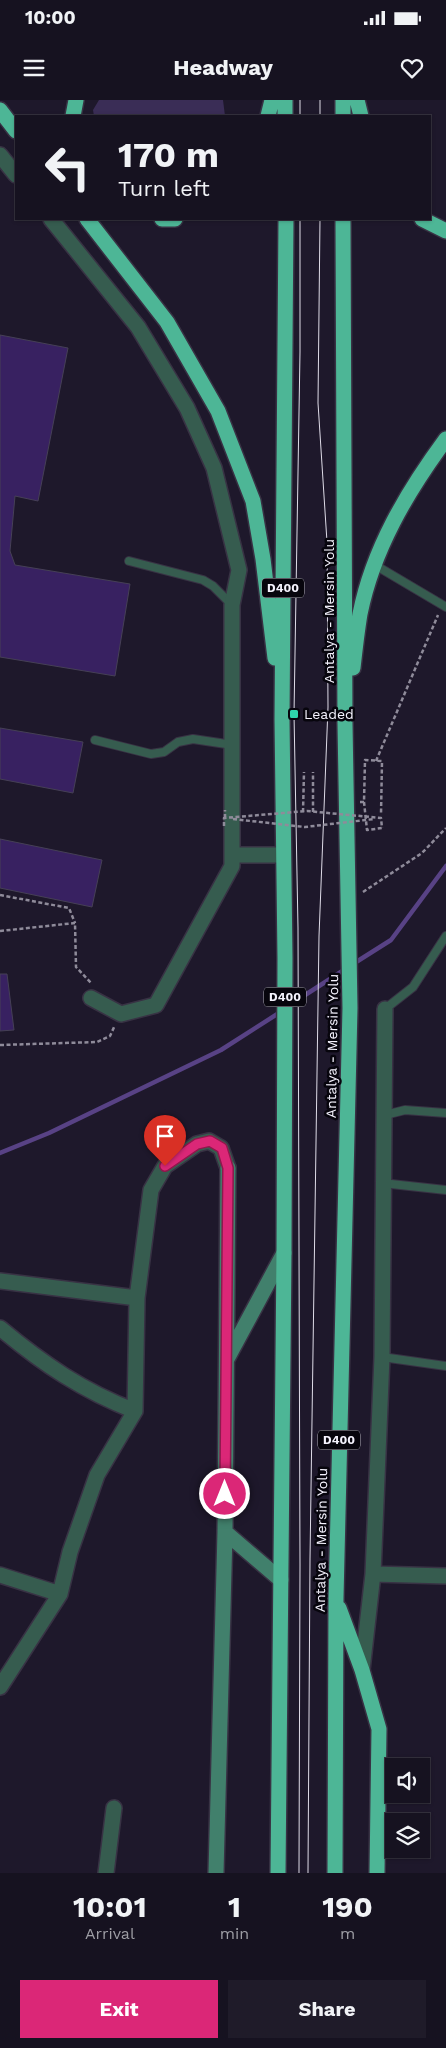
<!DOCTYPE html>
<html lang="en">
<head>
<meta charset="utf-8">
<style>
  :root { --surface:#161220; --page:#1f1b29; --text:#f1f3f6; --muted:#9e9ea5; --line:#35323e; --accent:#db2777 }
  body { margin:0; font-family:"Work Sans",sans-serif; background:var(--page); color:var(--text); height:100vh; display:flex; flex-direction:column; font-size:19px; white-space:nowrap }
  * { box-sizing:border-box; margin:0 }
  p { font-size:16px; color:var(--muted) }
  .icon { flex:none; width:28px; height:28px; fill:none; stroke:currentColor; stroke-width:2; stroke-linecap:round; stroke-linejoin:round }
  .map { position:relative; height:1773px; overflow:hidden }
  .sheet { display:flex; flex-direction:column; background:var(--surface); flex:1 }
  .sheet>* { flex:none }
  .guide { position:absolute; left:15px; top:15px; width:416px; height:105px; border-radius:0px; box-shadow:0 1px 4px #0004,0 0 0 1px var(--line); background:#161220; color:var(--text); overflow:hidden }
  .fabs { position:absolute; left:385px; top:1658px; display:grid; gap:10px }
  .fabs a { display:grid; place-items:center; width:45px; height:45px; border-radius:0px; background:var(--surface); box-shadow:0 1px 4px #0004,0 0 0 1px var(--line); font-size:25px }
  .pin { position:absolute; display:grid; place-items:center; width:42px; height:42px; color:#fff; margin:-51px -21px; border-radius:50% 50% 50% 0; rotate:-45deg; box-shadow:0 0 5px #0007 }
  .pin .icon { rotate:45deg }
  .me { position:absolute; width:55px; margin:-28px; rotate:0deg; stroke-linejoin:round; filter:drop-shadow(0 0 4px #0008) }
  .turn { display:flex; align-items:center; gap:18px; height:105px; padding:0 20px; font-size:22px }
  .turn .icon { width:65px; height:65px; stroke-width:2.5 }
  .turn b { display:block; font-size:35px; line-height:42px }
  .eta { display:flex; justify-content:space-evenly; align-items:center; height:85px; text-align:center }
  .eta b { font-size:30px; font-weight:700; line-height:35px }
  .button { display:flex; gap:10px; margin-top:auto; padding:10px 20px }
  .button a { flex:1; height:58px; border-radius:0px; background:var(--accent); color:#fff; font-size:20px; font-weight:700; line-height:58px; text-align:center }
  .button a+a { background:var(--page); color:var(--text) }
  .status { display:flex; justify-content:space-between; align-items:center; height:35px; padding:0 25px; background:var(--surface); direction:ltr }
  .status svg { height:14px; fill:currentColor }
  header { display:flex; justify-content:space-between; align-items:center; height:65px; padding:0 20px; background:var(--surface); font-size:22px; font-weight:700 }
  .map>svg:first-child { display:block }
  .green { fill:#3a2d56 }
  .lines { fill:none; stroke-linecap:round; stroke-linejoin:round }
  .stream { stroke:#584285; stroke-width:4.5 }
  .building { fill:#382161; stroke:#464056 }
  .lane-casing { stroke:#383244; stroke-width:10 }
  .street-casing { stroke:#383244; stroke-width:18 }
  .secondary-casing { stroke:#383244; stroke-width:18 }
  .highway-casing { stroke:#383244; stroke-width:18 }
  .path { stroke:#8f8b9a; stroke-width:2.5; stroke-dasharray:4 2.5; stroke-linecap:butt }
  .lane { stroke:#365c4f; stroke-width:8 }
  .street { stroke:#365c4f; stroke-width:15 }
  .secondary { stroke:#41806c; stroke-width:15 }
  .highway { stroke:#4db696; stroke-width:15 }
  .tram { stroke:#dfdce8; stroke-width:1 }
  .path-bridge { stroke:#8f8b9a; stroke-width:2.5; stroke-dasharray:4 2.5; stroke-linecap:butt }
  .route-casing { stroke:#8e194d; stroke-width:12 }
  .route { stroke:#db2777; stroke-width:9 }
  .poi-dot { fill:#2ed4aa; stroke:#07050d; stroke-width:2 }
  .labels { text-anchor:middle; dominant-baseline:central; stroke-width:5; stroke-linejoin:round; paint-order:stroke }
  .shield { fill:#07050d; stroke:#aeacb6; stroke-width:1 }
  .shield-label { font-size:12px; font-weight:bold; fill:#f5f3fe }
  .street-label { font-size:14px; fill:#f5f3fe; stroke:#07050d }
  .poi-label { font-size:14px; fill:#f5f3fe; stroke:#07050d; text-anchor:start }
</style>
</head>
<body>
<div class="status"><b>10:00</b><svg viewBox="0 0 49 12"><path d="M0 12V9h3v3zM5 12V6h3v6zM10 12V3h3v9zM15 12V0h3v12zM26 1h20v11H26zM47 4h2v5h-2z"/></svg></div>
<header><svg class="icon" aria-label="menu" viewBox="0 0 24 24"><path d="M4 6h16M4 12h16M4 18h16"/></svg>Headway<svg class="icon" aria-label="heart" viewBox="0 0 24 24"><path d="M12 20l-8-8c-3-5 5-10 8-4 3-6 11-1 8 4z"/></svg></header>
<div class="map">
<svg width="446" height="1773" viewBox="0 0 446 1773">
  <rect width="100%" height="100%" fill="#1e182b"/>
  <path class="green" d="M99,0H223L225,16H94L93,10Z"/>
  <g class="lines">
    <path class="stream" d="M353,864L391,840L446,766
      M288,906L347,868
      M0,1053L49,1033L221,950L282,911"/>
  </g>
  <path class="building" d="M0,235L68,248L38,401L15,396L10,451L15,465L130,484L115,576L0,557Z
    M0,628L83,642L73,693L0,679Z
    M0,739L102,760L92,807L0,788Z
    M0,874H7L14,930L0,931Z"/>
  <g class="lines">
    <g class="lane-casing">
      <path id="lane" d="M129,461L203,480L213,486L232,505
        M375,465L446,507
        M95,640L151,654L164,652L178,642L193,639L233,645
        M385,909L413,887L446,836
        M385,1015L405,1010L446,1013
        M382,1083L446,1090
        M382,1257L446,1266"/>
    </g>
    <g class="street-casing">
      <path id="street" d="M0,55L16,75
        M51,119L138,227L187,308L214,368L239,470L232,505V766L156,905L121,914L91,898
        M233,755H282
        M0,1181L137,1198
        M0,1228C43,1264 83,1291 135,1311
        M373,1474L446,1476
        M0,1475L60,1494
        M362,1570L373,1474L382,1257L385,909
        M0,1587L60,1494L70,1452L97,1375L135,1311L137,1198L151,1090L165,1066L197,1044L209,1041L221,1048L228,1068
        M106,1773L114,1708"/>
    </g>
    <g class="secondary-casing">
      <path id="secondary" d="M227,1259L284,1153
        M225,1432L281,1480
        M216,1773L225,1432L228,1068"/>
    </g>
    <g class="highway-casing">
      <path id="highway" d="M285,0V16
        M343,0V16
        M357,0L361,16
        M0,10L16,31
        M73,16L76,0
        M268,16L272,0
        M87,119L167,222L218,311L253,401L263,459L275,558
        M162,119H175
        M422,119L446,131
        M353,568C355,550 357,532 360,514C373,449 407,392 446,339
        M339,1508L362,1570L379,1629L377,1773
        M278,1773L284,1153L285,858L282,619L286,119
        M335,1773L336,1498L350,908L345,624L343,119"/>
    </g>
    <path class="path" d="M376,661L438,515
      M360,702H364L365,660L382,661L381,714
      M364,702L367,730L382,728
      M303,712L304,672
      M313,712V672
      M363,792L422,753L446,728
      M0,795L69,808L75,823
      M0,831L75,823L76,867L92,884
      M0,945L97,942L110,936L115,925"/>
    <use href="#lane" class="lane"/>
    <use href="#street" class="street"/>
    <use href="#secondary" class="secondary"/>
    <use href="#highway" class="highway"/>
    <path class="tram" d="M300,0V16
      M320,0V16
      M299,1773L300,1465L298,828L294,614L300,252V119
      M308,1773L310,1459L319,836L328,607L327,442L318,303L320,119"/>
    <path class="path-bridge" d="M225,718V710
      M233,719L305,727L374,719
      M224,726V718L307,711L381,718L382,728"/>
  </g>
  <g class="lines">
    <g class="route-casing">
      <path id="route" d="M165,1066L197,1044L210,1041L222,1048L228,1068L225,1394"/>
    </g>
    <use href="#route" class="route"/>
  </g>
  <rect class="poi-dot" x="289" y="609" width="10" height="10" rx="2.5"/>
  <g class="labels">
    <g class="shield">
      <rect x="262" y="478.5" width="42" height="19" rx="4"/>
      <rect x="264" y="887.5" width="42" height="19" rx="4"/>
      <rect x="318" y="1330.5" width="42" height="19" rx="4"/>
    </g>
    <g class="shield-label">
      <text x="283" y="488">D400</text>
      <text x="285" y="897">D400</text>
      <text x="339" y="1340">D400</text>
    </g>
    <g class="street-label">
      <text transform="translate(329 511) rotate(-90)">Antalya - Mersin Yolu</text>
      <text transform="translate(332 946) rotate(-89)">Antalya - Mersin Yolu</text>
      <text transform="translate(321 1440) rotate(-89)">Antalya - Mersin Yolu</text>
    </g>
    <g class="poi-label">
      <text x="304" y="614">Leaded</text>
    </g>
  </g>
</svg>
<div class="fabs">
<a><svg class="icon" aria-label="sound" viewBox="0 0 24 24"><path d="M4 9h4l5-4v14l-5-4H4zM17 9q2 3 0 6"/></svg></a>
<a><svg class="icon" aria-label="layers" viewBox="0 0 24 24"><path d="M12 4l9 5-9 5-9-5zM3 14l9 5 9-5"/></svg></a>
</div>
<div class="pin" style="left:165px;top:1066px;background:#d93025"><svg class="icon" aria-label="arrive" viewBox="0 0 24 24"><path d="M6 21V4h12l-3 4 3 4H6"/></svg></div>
<svg class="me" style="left:225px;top:1394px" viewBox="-20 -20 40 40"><circle r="17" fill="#db2777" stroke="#fff" stroke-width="3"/><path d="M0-11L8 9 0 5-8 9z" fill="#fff"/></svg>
<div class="guide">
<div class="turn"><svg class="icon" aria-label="left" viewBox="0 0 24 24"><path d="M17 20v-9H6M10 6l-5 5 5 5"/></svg><div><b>170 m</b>Turn left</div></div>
</div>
</div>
<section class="sheet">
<div class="eta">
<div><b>10:01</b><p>Arrival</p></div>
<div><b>1</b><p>min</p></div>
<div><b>190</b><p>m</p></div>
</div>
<div class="button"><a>Exit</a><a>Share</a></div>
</section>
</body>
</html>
